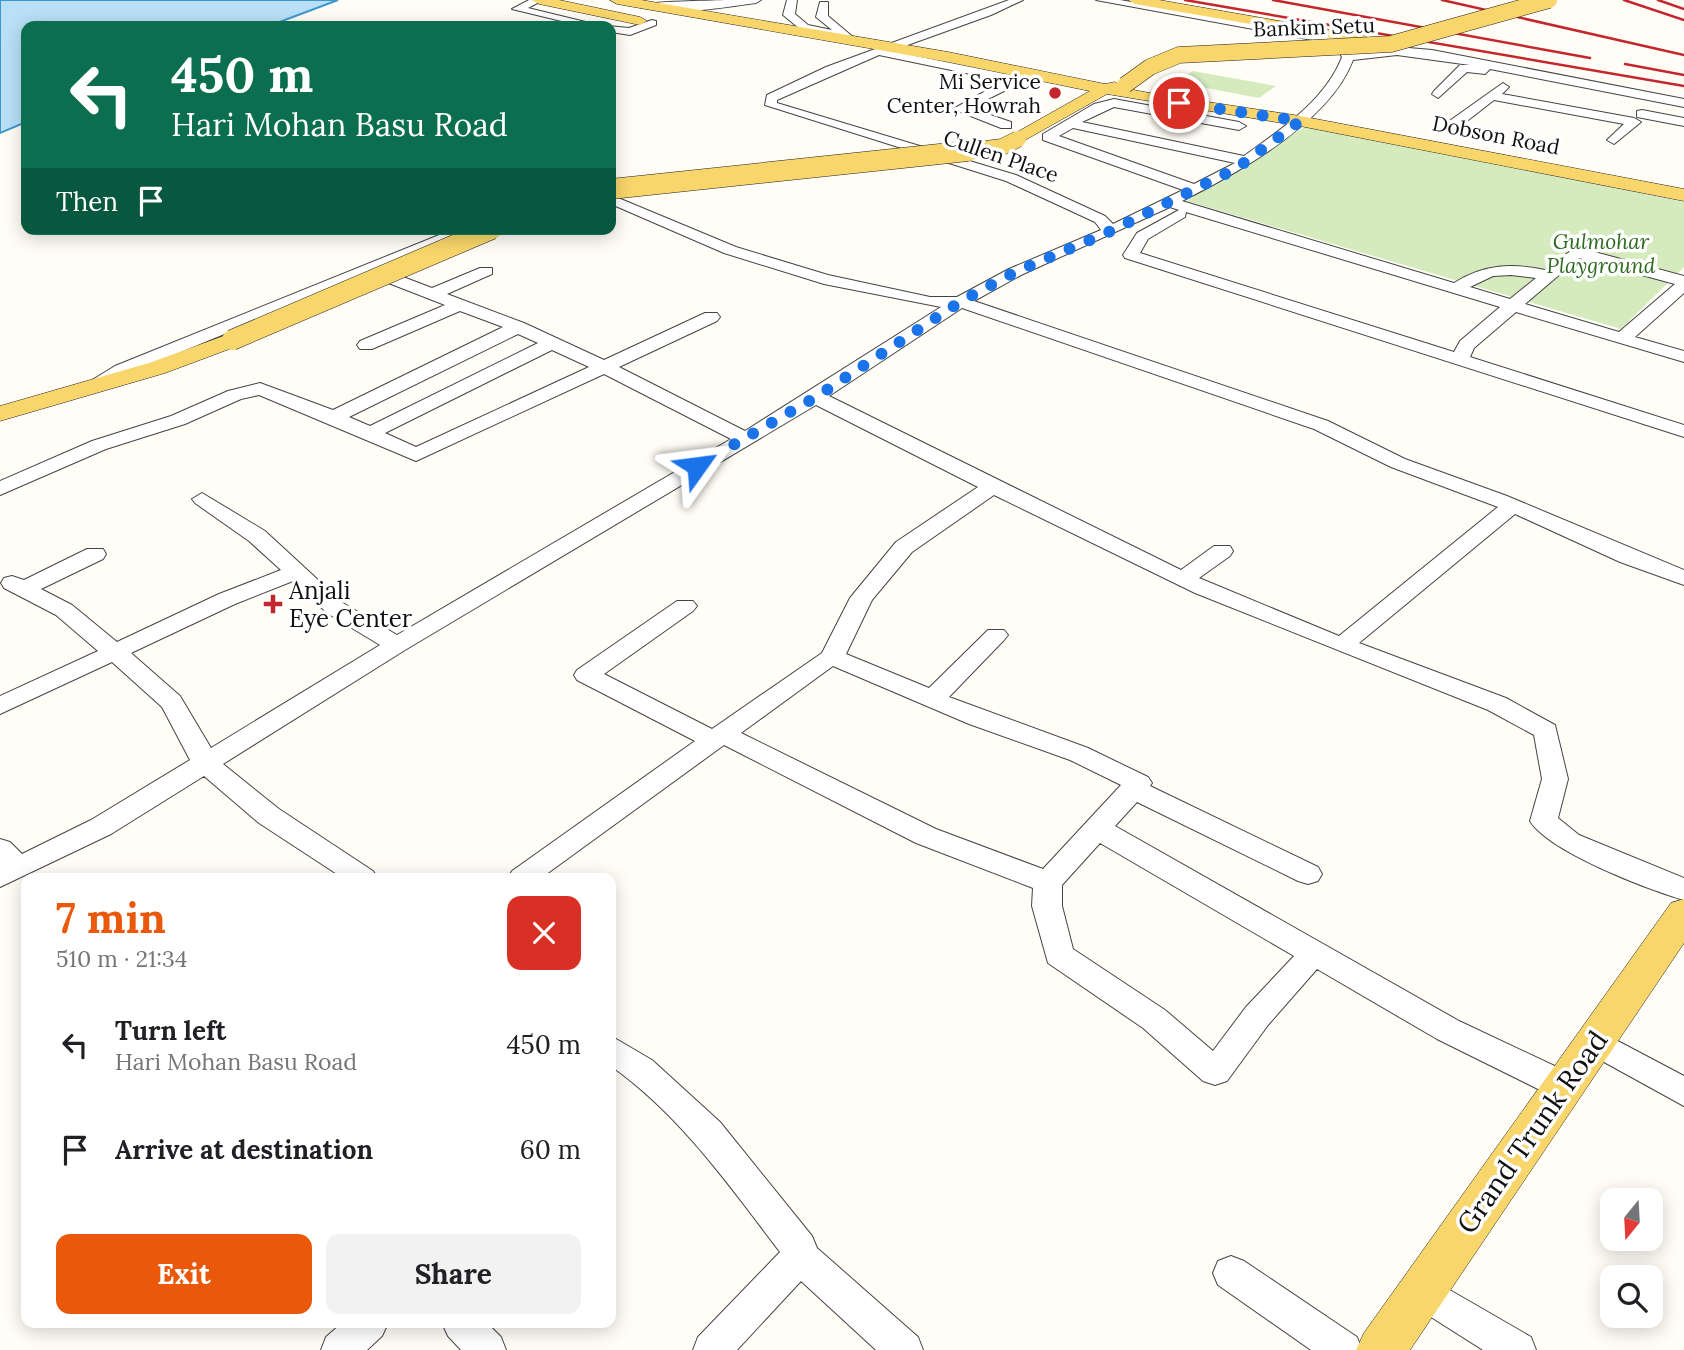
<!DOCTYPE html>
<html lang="en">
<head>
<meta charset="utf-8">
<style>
  :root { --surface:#fff; --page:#f2f2f2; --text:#202124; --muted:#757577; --accent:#ea580c }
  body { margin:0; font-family:Lora,serif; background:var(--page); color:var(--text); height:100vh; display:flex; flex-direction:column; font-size:26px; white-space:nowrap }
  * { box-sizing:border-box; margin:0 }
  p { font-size:23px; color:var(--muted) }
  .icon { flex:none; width:38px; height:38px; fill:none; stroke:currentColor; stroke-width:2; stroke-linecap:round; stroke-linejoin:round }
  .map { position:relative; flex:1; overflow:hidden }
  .panel { position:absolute; left:21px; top:873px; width:595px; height:455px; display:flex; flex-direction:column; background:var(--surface); border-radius:14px; box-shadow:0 4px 18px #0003 }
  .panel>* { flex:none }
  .guide { position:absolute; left:21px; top:21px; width:595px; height:214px; border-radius:14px; box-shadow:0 4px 18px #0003; background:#0b6e4f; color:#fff; overflow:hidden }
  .needle { width:46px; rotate:198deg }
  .buttons { position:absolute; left:1600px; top:1188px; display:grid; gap:14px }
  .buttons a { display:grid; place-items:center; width:63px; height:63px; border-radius:14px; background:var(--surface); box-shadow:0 4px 18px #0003; font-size:35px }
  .pin { position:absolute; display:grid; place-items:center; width:60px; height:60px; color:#fff; margin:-30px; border:4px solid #fff; border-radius:50%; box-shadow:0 2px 7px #0007 }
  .me { position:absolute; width:77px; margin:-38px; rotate:59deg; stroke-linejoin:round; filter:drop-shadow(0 0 5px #0008) }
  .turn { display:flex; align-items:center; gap:24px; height:147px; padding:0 35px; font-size:32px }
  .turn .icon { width:91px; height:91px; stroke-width:2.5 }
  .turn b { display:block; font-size:49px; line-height:60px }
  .then { display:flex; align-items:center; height:66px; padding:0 35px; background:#0003; gap:14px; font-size:26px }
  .round { display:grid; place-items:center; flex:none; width:74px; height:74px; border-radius:14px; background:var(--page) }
  .summary { display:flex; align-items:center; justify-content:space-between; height:119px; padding:0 35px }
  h1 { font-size:42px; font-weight:700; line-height:52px; color:var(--accent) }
  .button { display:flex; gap:14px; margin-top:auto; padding:14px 35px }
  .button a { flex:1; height:80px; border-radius:14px; background:var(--accent); color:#fff; font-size:28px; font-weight:700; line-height:80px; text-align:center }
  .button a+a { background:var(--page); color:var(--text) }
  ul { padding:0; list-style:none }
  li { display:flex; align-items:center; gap:21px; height:105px; padding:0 35px }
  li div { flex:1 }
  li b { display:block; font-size:26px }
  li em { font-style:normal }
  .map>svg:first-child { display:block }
  .green { fill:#d5ebbd }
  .water { fill:#b9e0f7; stroke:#3f96cf; stroke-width:2 }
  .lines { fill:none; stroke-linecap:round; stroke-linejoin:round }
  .minor-casing { stroke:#444; stroke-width:2 }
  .major-casing { stroke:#222; stroke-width:1 }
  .minor { fill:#fff; fill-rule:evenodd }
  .major { fill:#f9d66b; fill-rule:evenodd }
  .rail { stroke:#c4262e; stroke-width:2.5 }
  .major-bridge-far1-casing { stroke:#222; stroke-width:17; stroke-linecap:butt }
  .major-bridge-casing { stroke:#222; stroke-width:21; stroke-linecap:butt }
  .major-bridge-far1 { stroke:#f9d66b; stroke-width:16 }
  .major-bridge { stroke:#f9d66b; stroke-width:20 }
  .route { stroke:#1a73e8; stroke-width:12; stroke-dasharray:0 21.6 }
  .poi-dot { fill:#c4262e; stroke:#fff; stroke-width:2.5 }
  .labels { text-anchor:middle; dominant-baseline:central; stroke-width:7; stroke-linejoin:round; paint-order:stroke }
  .far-street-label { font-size:21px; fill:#111; stroke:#fff }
  .far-poi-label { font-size:21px; fill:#111; stroke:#fff; text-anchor:end }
  .far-park-label { font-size:21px; font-style:italic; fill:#2f6b1f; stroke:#fff }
  .poi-label { font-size:24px; fill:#111; stroke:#fff; text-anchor:start }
  .near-street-label { font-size:28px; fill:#111; stroke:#fff }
</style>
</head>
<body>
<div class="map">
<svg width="1684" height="1350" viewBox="0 0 1684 1350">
  <rect width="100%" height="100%" fill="#fffdf5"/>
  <path class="green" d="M1193,71L1276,86L1259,98L1175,82Z
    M1308,125L1684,202V267L1621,329L1187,201Z"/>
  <path class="water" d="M0,0H338L269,26H26V122L0,133Z"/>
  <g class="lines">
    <g class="minor-casing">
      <path id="minor" d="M529,0H543L528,8L602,26H582L512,9Z
        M724,0H761L756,3C731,6 664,19 644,5C650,1 709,1 724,0Z
        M787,0H797L795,14L808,25L832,30L816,17L820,2H828V16L853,37L847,40L800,29L783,15Z
        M1009,0H1023L991,15L891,51L1015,76L1016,85L970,108L1011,122V128H1001L953,109L1004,81L879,55L777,100V103L1016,175L1105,216L1113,224L1183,190L1043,140V134L1094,104L1114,99L1239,122L1246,126L1239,130L1114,107L1082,122L1244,156C1280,130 1325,101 1342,57L1334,44L1096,0H1120L1338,38L1351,53L1397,47L1432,50L1684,99V107L1490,69L1485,74L1467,72L1438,98L1432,94L1434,91L1460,65H1470L1397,55L1353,60C1330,122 1238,173 1182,201L1454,283C1484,264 1512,263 1545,270L1576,247L1684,276V293L1635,337L1684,351V362L1516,312L1474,348L1470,357L1684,425V437L1125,258L1123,255L1137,233L1179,210L1170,207L1021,275L974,301L1328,421L1405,459L1507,496L1684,570V585L1620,562L1515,514L1359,643L1506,698L1555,725L1568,779L1558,818L1579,835L1684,878V900C1647,889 1549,852 1530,821L1542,779L1534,735L1488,710L1195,593L994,495L912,552L872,600L846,654L929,688L988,630H1004L1008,635L1004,640L949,697L1088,748L1148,777L1152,783L1150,786L1318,867L1322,874L1318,881L1308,884L1298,881L1137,802L1115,826L1459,1021L1576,1076L1580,1086L1576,1096L1564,1100L1552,1096L1437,1039L1317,969L1268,1025L1227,1081L1215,1085L1203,1081L1143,1028L1048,963L1032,906L1033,888L916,843L724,745L541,878H508L512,871L695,741L577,680L574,675L577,670L677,601H693L697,606L693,611L604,674L712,729L822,653L850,598L896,542L978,487L816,405L405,650L223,764L279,809L373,871L377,878H343L259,823L204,776L111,834L0,887V839L10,842L22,854L91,820L190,760L162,707L112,662L0,714V696L98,651L56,615L4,588L1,583L4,578L12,576L24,580L87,549H103L106,554L103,559L41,589L72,605L117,642L219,594L281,570L249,541L195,503L192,499L202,493L265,531L343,603L397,635L731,439L604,374L416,461L259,395L241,399L185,424L106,449L0,495V481L92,441L171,416L228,391L260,383L333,410L503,327L460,311L372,349H360L357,345L360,341L445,305L368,275L127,374L103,390H89L87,386L89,382L115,366L454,229H476L382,269L432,288L480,268H492V274L447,294L524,323L604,360L705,313H717L720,317L717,321L619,367L745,431L941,307L824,284L724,253L611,204V195L736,247L828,275L930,297H957L1009,269L1101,230L1095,222L1006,181L765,105L767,95L826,67ZM1073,128L1235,163L1194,184L1059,136ZM1186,212L1500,307L1460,341L1454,352L1140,253L1148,239L1185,217ZM1579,258L1675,284L1619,332L1525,304ZM1511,275L1536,278L1510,299L1470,287L1493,276ZM962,308L1314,429L1391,467L1498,507L1339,636L1199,578L1230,556L1233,551L1230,546H1214L1181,570L829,396ZM518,334L538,343L370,426L349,417ZM552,350L589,367L416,447L385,433ZM293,581L327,613L380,645L211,748L180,696L131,653L235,604ZM833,666L969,724L1070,760L1121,785L1043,869L936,829L741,733ZM1100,843L1294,956L1246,1007L1213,1051L1165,1010L1073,949L1062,906V885Z
        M652,20L656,21V25L630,35L611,32L608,26L629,28Z
        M1503,83L1509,87L1502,94L1634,118L1641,122L1614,144L1607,140L1624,124L1494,100L1458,128H1448V122Z
        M1642,110L1684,118V126L1637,117V111Z
        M1595,1029L1684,1076V1106L1584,1051L1579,1042L1584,1033Z
        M611,1036L652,1060L720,1122L812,1236L817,1248L918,1337L923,1350H876L801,1281L737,1350H693L698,1337L780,1252C729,1185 680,1115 611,1066Z
        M1231,1256L1244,1261L1357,1337L1362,1350H1311L1218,1285L1213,1273L1218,1261Z
        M1422,1274L1531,1337L1536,1350H1483L1409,1303L1403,1291L1409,1279Z
        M342,1323H388L382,1336L367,1350H321L326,1337Z
        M442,1323H487L501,1337L506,1350H461L448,1336Z"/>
    </g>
    <g class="major-casing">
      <path id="major" d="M532,0H559L640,17L647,21L640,25L539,4Z
        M610,0H641L948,52L1105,84L1115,82L1123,88L1155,94L1300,116L1684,189V201L1300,126L1107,94L1018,144L1009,139L1012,135L1090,91L948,62L617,4Z
        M1128,0H1159L1365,36L1372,40L1365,44L1135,4Z
        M232,333L243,340L240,345L165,373L0,421V406L149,363Z
        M1684,899V943L1410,1350H1356L1364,1333L1671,903Z"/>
    </g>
    <use href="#minor" class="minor"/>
    <use href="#major" class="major"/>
    <path class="rail" d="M1185,0L1684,86
      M1273,0L1590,58
      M1442,0L1684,55
      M1624,0L1684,20
      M1658,0L1684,9
      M1625,64L1684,75"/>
    <g class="major-bridge-far1-casing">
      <path id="major-bridge-far1" d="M1125,85L1150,67L1179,55L1391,44L1549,0
        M952,153L1002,147L1018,139"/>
    </g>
    <g class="major-bridge-casing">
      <path id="major-bridge" d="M611,189L968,151
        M232,340L492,229"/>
    </g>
    <use href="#major-bridge-far1" class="major-bridge-far1"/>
    <use href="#major-bridge" class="major-bridge"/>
  </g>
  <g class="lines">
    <path class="route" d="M697,466L816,397L960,302L1015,272L1111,231L1237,168L1300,121L1179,103"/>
  </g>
  <g class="poi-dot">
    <circle cx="1055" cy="93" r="7"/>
    <path d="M269.5 593.5h7v7h7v7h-7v7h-7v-7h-7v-7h7z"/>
  </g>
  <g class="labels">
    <g class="far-street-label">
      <text transform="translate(1314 27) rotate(-2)">Bankim Setu</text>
      <text transform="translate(1496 135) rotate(11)">Dobson Road</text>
      <text transform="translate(1001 156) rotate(19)">Cullen Place</text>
    </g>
    <g class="far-poi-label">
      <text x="1041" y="81">Mi Service<tspan x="1041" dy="24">Center, Howrah</tspan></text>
    </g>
    <g class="far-park-label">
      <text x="1601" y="241">Gulmohar<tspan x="1601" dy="24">Playground</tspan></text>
    </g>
    <g class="poi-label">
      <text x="289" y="590">Anjali<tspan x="289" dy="28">Eye Center</tspan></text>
    </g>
    <g class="near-street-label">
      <text transform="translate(1532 1132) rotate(-55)">Grand Trunk Road</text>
    </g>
  </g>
</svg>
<div class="buttons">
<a><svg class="needle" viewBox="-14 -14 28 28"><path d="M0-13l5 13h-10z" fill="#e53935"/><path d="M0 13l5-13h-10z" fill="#757577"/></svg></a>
<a><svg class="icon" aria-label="search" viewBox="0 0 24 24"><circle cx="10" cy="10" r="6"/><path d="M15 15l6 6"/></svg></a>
</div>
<div class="pin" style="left:1179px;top:103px;background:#d93025"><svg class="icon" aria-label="arrive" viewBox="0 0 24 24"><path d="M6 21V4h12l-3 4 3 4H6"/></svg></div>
<svg class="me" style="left:697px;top:466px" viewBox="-20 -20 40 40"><path d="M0-17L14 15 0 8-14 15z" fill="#1a73e8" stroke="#fff" stroke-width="4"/></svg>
<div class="guide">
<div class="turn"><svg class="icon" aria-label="left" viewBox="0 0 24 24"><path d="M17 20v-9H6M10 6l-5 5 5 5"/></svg><div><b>450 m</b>Hari Mohan Basu Road</div></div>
<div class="then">Then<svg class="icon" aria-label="arrive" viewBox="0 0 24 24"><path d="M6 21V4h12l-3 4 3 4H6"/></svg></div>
</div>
<section class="panel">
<div class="summary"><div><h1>7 min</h1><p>510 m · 21:34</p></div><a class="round" style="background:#d93025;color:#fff"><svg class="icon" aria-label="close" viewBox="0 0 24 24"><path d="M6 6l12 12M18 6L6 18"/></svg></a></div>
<ul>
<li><svg class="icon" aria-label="left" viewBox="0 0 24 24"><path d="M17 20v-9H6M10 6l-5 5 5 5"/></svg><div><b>Turn left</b><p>Hari Mohan Basu Road</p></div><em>450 m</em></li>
<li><svg class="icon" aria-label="arrive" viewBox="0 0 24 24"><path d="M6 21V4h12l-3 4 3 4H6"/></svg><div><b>Arrive at destination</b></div><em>60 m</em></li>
</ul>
<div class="button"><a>Exit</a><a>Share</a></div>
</section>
</div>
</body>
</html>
